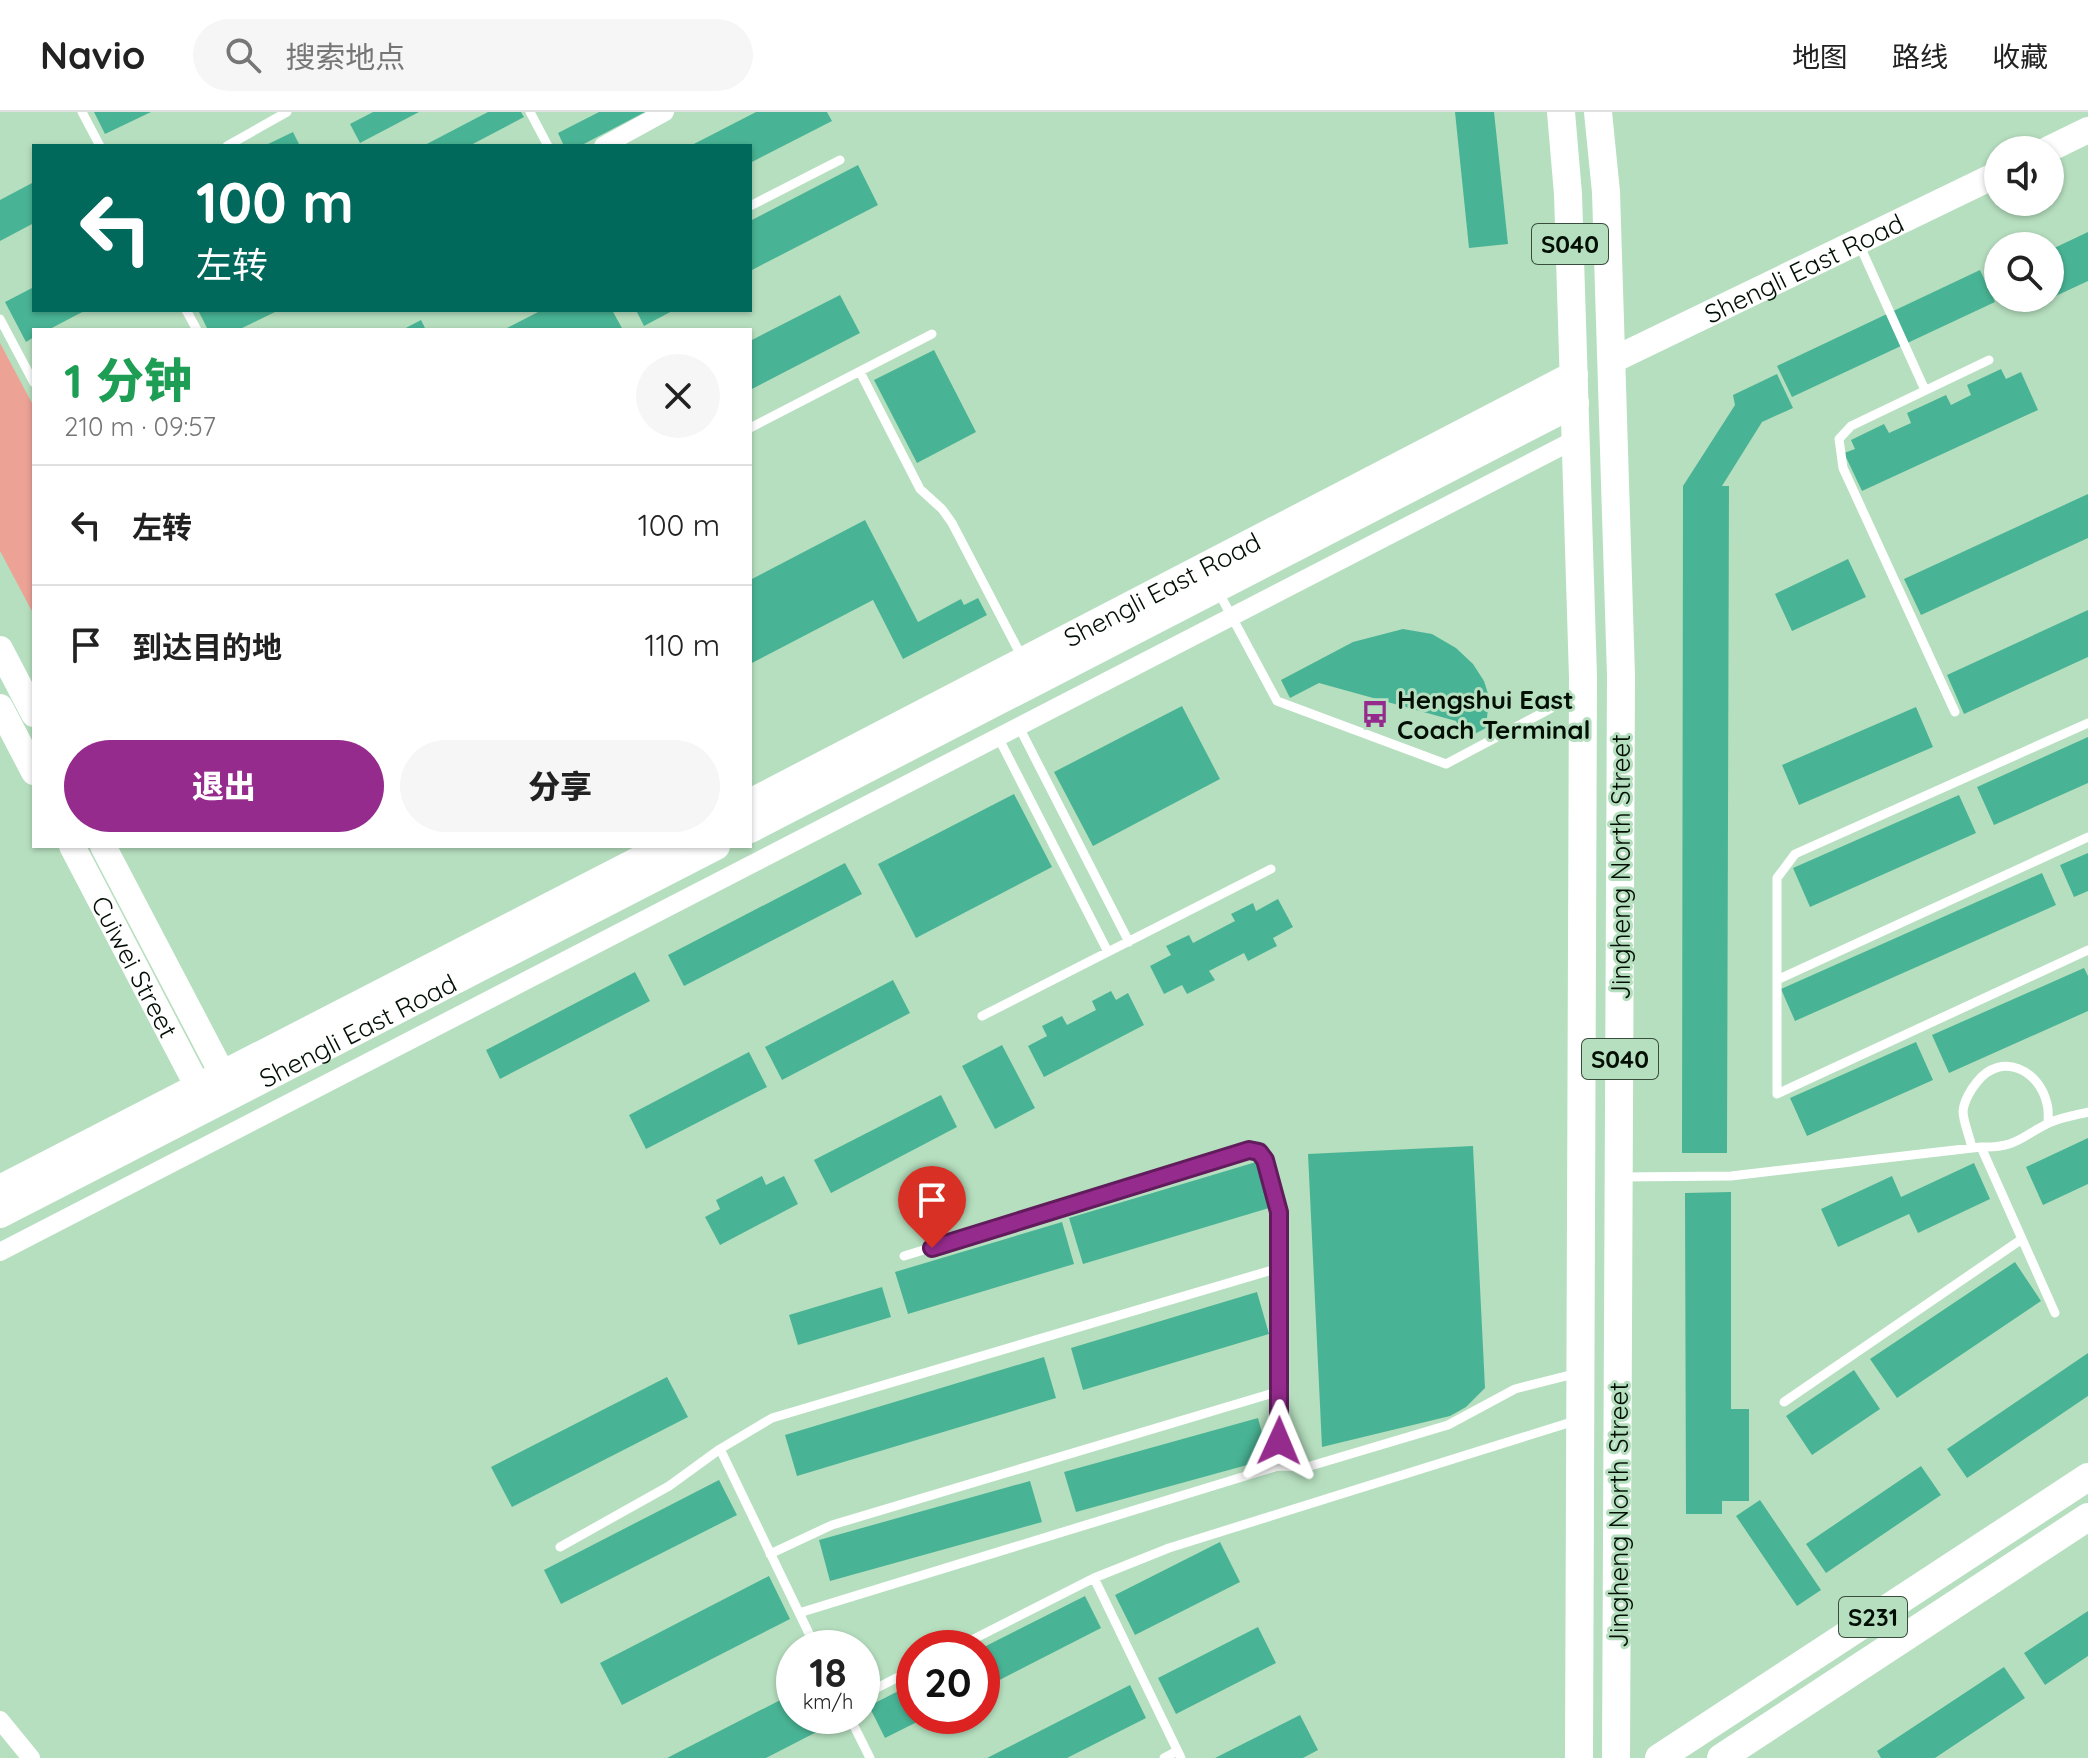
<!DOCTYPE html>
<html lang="zh">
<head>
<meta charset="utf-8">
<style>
  :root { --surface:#fff; --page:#f6f6f6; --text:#222; --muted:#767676; --line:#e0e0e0; --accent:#952b8d }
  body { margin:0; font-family:Quicksand,"Noto Sans SC",sans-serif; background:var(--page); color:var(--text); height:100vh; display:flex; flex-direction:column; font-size:30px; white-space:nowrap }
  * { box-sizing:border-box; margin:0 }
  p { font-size:26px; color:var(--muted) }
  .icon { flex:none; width:44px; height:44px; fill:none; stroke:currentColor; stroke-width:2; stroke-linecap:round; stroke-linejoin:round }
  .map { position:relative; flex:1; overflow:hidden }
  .details { position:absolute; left:32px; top:216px; width:720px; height:520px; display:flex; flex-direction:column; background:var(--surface); border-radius:0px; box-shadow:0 2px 6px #0004 }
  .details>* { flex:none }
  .top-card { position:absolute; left:32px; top:32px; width:720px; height:168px; border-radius:0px; box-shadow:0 2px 6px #0004; background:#00695c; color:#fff; overflow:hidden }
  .fabs { position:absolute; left:1984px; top:24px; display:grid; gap:16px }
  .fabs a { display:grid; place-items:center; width:80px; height:80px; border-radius:50%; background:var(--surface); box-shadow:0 2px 6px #0004; font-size:40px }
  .speed { position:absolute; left:776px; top:1518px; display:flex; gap:16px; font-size:40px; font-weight:700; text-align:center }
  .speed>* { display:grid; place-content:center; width:104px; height:104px; border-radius:50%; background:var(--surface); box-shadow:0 2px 6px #0004; line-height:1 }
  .speed small { font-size:20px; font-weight:400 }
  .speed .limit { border:12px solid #d22; background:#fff; color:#111 }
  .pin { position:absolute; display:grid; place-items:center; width:68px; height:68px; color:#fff; margin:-82px -34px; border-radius:50% 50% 50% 0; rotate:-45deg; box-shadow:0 0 8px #0007 }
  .pin .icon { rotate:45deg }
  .me { position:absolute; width:88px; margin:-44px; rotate:1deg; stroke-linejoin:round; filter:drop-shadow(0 0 6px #0008) }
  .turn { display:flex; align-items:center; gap:28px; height:168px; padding:0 32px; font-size:36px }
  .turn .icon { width:104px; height:104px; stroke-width:2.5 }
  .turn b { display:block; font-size:56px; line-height:68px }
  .round { display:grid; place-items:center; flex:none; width:84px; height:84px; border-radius:42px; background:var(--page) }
  .overview { display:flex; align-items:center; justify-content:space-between; height:136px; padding:0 32px }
  h1 { font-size:48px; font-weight:800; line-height:60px; color:#1e9e55 }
  .primary-button { display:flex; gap:16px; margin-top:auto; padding:16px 32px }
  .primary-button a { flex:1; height:92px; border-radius:48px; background:var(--accent); color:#fff; font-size:32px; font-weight:800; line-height:92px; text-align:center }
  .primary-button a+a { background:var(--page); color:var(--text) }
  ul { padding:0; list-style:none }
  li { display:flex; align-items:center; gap:24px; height:120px; padding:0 32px; border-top:2px solid var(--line) }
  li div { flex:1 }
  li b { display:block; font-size:30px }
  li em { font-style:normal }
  header { display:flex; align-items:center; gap:48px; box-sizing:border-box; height:112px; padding:0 40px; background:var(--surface); border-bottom:2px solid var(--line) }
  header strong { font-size:38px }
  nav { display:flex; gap:44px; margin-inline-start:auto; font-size:28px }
  .search { width:560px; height:72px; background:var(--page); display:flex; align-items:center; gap:20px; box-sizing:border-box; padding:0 28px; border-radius:44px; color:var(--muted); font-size:30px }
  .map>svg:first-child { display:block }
  .green { fill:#eca396 }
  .building { fill:#49b495 }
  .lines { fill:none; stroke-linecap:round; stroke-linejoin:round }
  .lane { stroke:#fff; stroke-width:9 }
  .street { stroke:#fff; stroke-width:18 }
  .secondary { stroke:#fff; stroke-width:26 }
  .primary { stroke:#fff; stroke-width:28 }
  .route-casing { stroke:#611c5c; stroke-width:20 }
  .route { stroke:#952b8d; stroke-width:14 }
  .labels { text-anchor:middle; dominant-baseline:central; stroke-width:6; stroke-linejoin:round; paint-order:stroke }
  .shield { fill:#b6dfbf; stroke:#394d3d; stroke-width:2 }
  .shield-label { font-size:24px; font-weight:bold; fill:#030f05 }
  .street-label { font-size:26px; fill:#030f05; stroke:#b6dfbf }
  .poi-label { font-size:26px; font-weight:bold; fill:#030f05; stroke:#b6dfbf; text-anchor:start }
</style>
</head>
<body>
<header>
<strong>Navio</strong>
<div class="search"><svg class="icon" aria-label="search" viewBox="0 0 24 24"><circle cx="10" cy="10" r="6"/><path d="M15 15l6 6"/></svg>搜索地点</div>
<nav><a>地图</a><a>路线</a><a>收藏</a></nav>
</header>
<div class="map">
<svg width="2088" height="1646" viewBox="0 0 2088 1646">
  <rect width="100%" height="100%" fill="#b6dfbf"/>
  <path class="green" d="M0,231L34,295V503L0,439Z"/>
  <path class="building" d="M94,0H151L105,22Z
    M373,0H419L360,31L350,12Z
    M488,0H521L524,5L469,34H423Z
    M599,0H645L580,34H564L558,21Z
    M756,0H827L832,9L750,51V34H690Z
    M1455,0H1494L1508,132L1469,136Z
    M293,20L300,34H264Z
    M858,53L878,93L750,159V109Z
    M34,70V111L0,129V88Z
    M2088,120V169L2021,200L2014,186H2050V138Z
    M1980,158L1995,190L1792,285L1777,254Z
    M34,175V198H86L48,218H34V225L26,230L5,190Z
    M840,183L860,221L750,278V229Z
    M198,198H279L238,218H208Z
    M542,198H612L623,218H503Z
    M636,198H674L644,214Z
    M421,208L426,218H402Z
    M934,238L976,320L917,351L874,268Z
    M2001,257L2006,267L2021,260L2038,298L1862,379L1844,341L1855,337L1851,328L1884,312L1889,321L1911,311L1907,301L1946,283L1951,293L1971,283L1967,273Z
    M1777,262L1793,296L1762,310L1722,374H1729L1727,1041H1682L1683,374L1735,293L1733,283Z
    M2088,382V426L1921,503L1904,467Z
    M865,408L918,510L961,487L964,493L978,486L987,503L903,547L873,488L750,552V468Z
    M1848,447L1866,485L1792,519L1775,482Z
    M2088,498V545L1964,602L1947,563Z
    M1403,517L1432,522L1456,536L1473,552L1484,569L1489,585L1486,616L1465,627L1456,609L1319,571L1290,586L1281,568L1353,530Z
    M1182,594L1220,667L1093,734L1054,660Z
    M1916,595L1933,635L1799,693L1782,653Z
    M2088,625V671L1994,713L1977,675Z
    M1014,682L1052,755L916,826L878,752Z
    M1959,683L1976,721L1810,795L1793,756Z
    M2088,741V779L2074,785L2060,753Z
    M845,751L862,782L684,874L668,843Z
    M2042,761L2056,793L1795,909L1781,877Z
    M1278,787L1293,815L1273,826L1277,834L1248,849L1244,841L1209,859L1215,868L1187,882L1182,873L1164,882L1150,854L1171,843L1166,834L1189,823L1193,831L1235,809L1231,802L1253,791L1256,799Z
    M2084,856L2088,864V899L1949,961L1932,923Z
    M635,860L650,889L500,967L486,938Z
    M893,868L910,901L782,968L765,935Z
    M1111,879L1116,888L1128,881L1144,913L1044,965L1028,934L1047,924L1042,914L1062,904L1067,913L1096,898L1092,889Z
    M1916,930L1933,968L1807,1024L1790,986Z
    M1002,933L1035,996L995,1017L962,954Z
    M749,940L767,975L646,1037L629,1003Z
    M941,983L957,1015L831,1081L814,1048Z
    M2088,1026V1072L2043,1093L2026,1055Z
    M1473,1034L1485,1276L1466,1295L1450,1304L1322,1335L1308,1042Z
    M1256,1050L1269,1096L1083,1152L1069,1106Z
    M1974,1051L1990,1087L1918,1121L1909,1102L1838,1135L1821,1097L1892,1064L1901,1085Z
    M762,1064L766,1073L784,1064L798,1092L720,1133L705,1105L720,1097L716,1088Z
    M1731,1080V1297H1749V1389H1722V1402H1686L1685,1081Z
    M1062,1110L1074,1152L908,1202L895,1160Z
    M2015,1150L2041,1189L1897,1286L1870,1247Z
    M882,1175L891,1205L798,1233L789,1203Z
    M1257,1180L1269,1222L1083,1278L1071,1236Z
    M2088,1241V1284L1967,1366L1947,1337Z
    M1044,1245L1056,1286L797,1364L785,1323Z
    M1854,1258L1880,1297L1812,1343L1786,1304Z
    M667,1265L688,1305L512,1395L491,1355Z
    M1258,1306L1269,1347L1076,1400L1064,1360Z
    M1921,1354L1941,1383L1826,1461L1806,1432Z
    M719,1368L737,1403L561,1492L544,1458Z
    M1030,1369L1042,1410L830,1469L819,1428Z
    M1760,1388L1821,1478L1797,1494L1736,1404Z
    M1220,1430L1240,1470L1135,1523L1115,1483Z
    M769,1464L790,1507L622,1593L600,1551Z
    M1085,1484L1101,1516L982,1577V1536Z
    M2088,1499V1544L2045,1573L2024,1541Z
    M1258,1515L1276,1551L1176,1602L1158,1566Z
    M2004,1555L2025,1586L1935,1646H1881L1877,1639Z
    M914,1571V1604H929L885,1626L869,1594Z
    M1130,1573L1146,1606L1067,1646H987Z
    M794,1581V1604H831L834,1611L766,1646H667Z
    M1300,1603L1318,1638L1303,1646H1215Z"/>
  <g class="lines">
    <path class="lane" d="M82,0L100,34
      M530,0L548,34
      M227,34L287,0
      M750,94L840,48
      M1859,132L1925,278
      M186,198L197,218
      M0,207L34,271
      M860,260L920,377L942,397L952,411L1023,547
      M750,316L932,222
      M1218,479L1277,589L1446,652L1580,581
      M1955,600L1843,356L1839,327L1851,314L1989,248
      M2088,611L1795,742L1777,766V982L2088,838
      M1019,615L1129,830
      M998,625L1108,840
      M1777,868L2088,725
      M982,904L1271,757
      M1981,1035L2055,1201
      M1972,1036C1970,1025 1963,1010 1963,999C1964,989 1971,977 1977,970C2001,939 2040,958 2047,992C2049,998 2048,1005 2048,1011
      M1621,1065L1731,1064L1981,1035C2018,1036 2021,1024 2051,1010C2063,1005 2076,1003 2088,1000
      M904,1144L1249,1038L1259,1040L1265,1048L1279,1100L1278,1354
      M1784,1290L2022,1127
      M720,1337L816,1536
      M560,1435L669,1374L720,1337L772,1306L1279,1156
      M770,1442L832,1413L1280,1279
      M1094,1466L1181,1646
      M799,1501L1278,1354L1307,1355L1448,1313L1515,1277L1578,1261
      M956,1536L1094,1466L1169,1436L1578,1308
      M867,1581L914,1557
      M849,1604L870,1646
      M1164,1646L1177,1639"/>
    <path class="street" d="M603,34L665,0
      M0,1140L1576,327
      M0,1608L31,1646"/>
    <g class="secondary">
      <path d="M2047,38L2088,18"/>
      <path id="s1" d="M1611,249L1998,62"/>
      <path d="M0,537L34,602"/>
      <path d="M0,595L34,660"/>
      <path id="s2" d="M72,734L198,975"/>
      <path d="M103,734L223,963"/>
    </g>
    <g class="primary">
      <path d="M1561,0L1568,82L1583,565L1579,1646"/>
      <path d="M1598,0L1606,80L1621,564L1616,1646"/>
      <path id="s3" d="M750,691L1574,263"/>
      <path d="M750,717L1575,291"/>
      <path d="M0,1077L667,734"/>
      <path id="s4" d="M0,1102L716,734"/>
      <path d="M1659,1646L2088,1365"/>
      <path d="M1721,1646L2088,1405"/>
    </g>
  </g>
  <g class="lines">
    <g class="route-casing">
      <path id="route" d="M932,1136L1249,1038L1259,1040L1265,1048L1279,1100V1329"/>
    </g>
    <use href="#route" class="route"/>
  </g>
  <defs>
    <g id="bus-bare" transform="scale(2.16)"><path d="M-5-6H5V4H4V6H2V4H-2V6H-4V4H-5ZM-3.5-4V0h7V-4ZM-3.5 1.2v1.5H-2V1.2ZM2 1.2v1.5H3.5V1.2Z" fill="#952b8d" stroke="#b6dfbf" stroke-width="2.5" paint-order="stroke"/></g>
  </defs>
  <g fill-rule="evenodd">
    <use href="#bus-bare" x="1375" y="602"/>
  </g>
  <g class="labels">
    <g class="shield">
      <rect x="1532" y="112" width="76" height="40" rx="6"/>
      <rect x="1582" y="927" width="76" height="40" rx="6"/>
      <rect x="1839" y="1485" width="68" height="40" rx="6"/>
    </g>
    <g class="shield-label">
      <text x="1570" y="132">S040</text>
      <text x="1620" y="947">S040</text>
      <text x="1873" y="1505">S231</text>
    </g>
    <g class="street-label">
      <text stroke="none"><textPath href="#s1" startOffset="214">Shengli East Road</textPath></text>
      <text stroke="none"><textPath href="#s3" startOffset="464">Shengli East Road</textPath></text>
      <text transform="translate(1620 755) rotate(-90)">Jingheng North Street</text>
      <text stroke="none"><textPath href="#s2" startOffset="136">Cuiwei Street</textPath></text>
      <text stroke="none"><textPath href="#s4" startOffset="402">Shengli East Road</textPath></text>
      <text transform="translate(1618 1403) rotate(-90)">Jingheng North Street</text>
    </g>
    <g class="poi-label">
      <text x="1397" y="587">Hengshui East<tspan x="1397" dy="30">Coach Terminal</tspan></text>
    </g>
  </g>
</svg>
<div class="fabs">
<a><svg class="icon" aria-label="sound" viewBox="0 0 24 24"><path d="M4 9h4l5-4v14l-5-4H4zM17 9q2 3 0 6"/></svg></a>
<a><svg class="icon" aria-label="search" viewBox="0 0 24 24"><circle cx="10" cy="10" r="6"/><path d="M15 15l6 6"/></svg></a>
</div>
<div class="speed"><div>18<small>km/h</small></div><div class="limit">20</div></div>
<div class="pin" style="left:932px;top:1136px;background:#d93025"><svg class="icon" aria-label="arrive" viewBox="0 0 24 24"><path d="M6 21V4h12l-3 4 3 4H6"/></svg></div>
<svg class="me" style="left:1279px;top:1329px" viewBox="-20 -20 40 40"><path d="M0-17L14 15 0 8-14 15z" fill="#952b8d" stroke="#fff" stroke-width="4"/></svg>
<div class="top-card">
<div class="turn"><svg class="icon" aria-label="left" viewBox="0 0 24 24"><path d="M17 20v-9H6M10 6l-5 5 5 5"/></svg><div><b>100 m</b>左转</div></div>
</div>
<section class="details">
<div class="overview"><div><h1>1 分钟</h1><p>210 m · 09:57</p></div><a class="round"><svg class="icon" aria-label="close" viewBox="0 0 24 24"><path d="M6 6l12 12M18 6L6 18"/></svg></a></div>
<ul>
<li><svg class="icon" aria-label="left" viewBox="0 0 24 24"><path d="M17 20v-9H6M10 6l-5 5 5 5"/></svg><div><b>左转</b></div><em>100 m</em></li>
<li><svg class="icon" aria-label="arrive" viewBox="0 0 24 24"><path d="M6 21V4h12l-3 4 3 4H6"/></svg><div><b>到达目的地</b></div><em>110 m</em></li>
</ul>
<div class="primary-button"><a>退出</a><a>分享</a></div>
</section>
</div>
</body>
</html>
